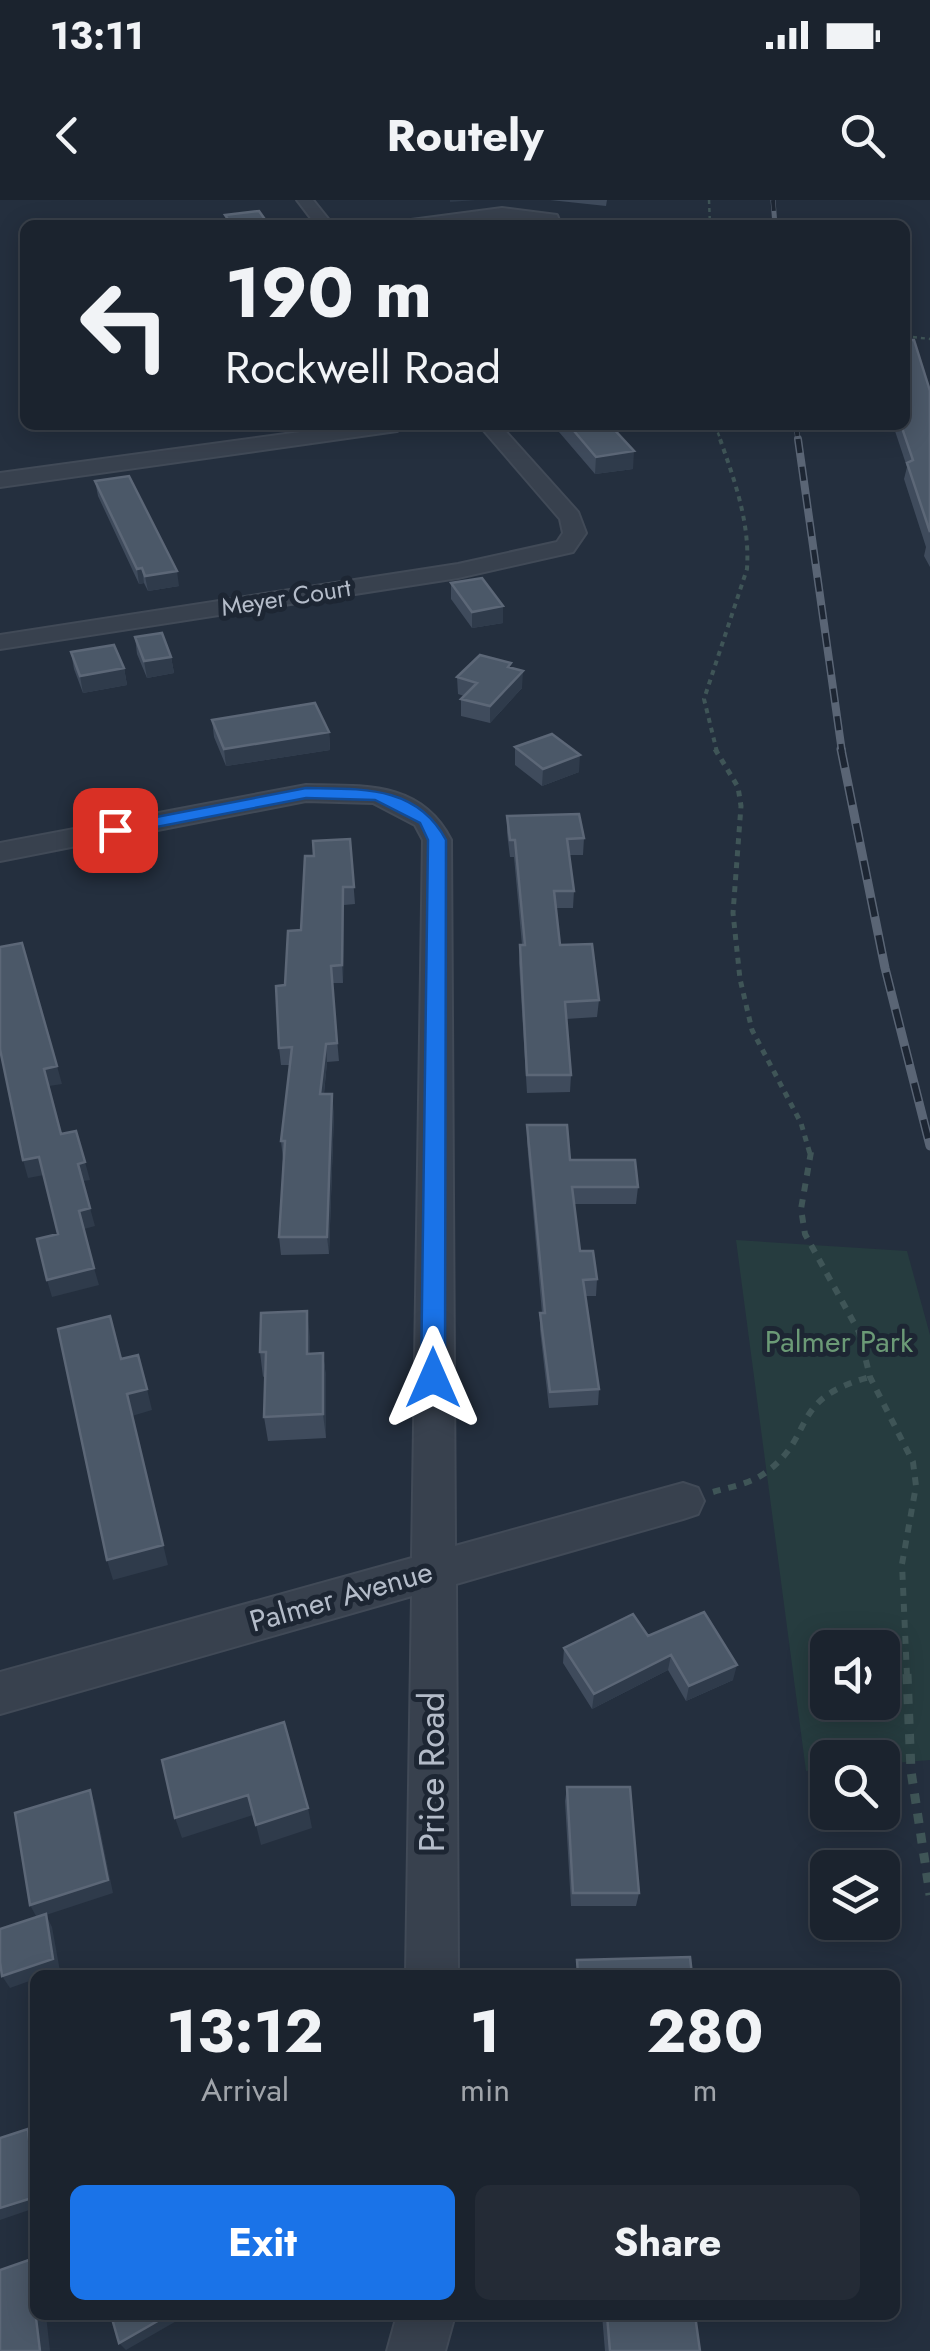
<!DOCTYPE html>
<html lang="en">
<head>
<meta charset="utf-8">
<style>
  :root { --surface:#1b232e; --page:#242b36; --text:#f1f3f6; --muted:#a0a4aa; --line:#39404a; --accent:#1a73e8 }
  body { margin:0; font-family:Jost,sans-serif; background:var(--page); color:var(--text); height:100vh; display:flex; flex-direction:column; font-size:38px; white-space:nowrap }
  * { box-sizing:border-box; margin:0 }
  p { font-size:32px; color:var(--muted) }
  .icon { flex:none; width:55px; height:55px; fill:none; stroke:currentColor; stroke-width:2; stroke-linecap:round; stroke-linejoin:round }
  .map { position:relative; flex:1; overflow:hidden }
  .side { position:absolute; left:30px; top:1770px; width:870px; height:350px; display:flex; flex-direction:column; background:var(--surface); border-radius:15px; box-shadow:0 5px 25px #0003,0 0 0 2px var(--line) }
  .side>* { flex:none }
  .top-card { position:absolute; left:20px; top:20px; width:890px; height:210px; border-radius:15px; box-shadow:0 5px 25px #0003,0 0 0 2px var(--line); background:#1b232e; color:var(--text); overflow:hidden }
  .tools { position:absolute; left:810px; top:1430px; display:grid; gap:20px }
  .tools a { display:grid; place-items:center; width:90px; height:90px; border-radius:15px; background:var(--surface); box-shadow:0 5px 25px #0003,0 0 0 2px var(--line); font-size:50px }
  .pin { position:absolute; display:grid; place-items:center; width:85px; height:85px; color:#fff; margin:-42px; border-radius:20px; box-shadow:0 5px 15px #0006 }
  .me { position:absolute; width:110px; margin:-55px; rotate:0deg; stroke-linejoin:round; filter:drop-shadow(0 0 8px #0008) }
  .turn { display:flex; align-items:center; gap:35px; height:210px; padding:0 40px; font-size:45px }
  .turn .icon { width:130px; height:130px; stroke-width:2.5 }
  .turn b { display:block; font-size:70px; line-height:85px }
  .eta { display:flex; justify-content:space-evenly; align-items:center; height:170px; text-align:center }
  .eta b { font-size:60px; font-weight:700; line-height:70px }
  .primary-button { display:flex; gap:20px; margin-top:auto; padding:20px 40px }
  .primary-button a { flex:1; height:115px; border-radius:15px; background:var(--accent); color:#fff; font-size:40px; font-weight:700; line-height:115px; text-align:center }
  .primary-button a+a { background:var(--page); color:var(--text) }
  .status { display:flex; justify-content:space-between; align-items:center; height:70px; padding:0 50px; background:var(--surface); direction:ltr }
  .status svg { height:28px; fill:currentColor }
  header { display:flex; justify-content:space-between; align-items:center; height:130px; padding:0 40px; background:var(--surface); font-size:45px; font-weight:700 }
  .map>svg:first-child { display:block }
  .green { fill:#263c3f; fill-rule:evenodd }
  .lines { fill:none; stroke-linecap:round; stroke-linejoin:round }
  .street-casing { stroke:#414a57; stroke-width:4 }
  .path-far4 { stroke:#3f5557; stroke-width:2.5; stroke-dasharray:4 4; stroke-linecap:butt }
  .path-far3 { stroke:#3f5557; stroke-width:4; stroke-dasharray:5 5; stroke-linecap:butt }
  .path-far2 { stroke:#3f5557; stroke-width:5; stroke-dasharray:6 6; stroke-linecap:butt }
  .path-far1 { stroke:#3f5557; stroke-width:6; stroke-dasharray:8 8; stroke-linecap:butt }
  .path { stroke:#3f5557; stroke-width:9; stroke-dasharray:10 10; stroke-linecap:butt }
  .street { fill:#38414e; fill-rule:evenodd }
  .rail-far2-casing { stroke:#5a6575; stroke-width:5 }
  .rail-far1-casing { stroke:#5a6575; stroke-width:8 }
  .rail-casing { stroke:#5a6575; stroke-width:9 }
  .rail-far2 { stroke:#1d2633; stroke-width:4; stroke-dasharray:11; stroke-linecap:butt }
  .rail-far1 { stroke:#1d2633; stroke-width:5; stroke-dasharray:14; stroke-linecap:butt }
  .rail { stroke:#1d2633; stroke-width:6; stroke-dasharray:19; stroke-linecap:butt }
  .wall { fill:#3f4b5c }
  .shaded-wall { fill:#2f3b4b }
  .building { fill:#4b5868; stroke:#5c6777; stroke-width:2.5 }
  .route { fill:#1a73e8; stroke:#114b97; stroke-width:2.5 }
  .labels { text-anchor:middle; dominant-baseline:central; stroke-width:10; stroke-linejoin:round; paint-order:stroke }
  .far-street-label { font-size:25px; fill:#b4bcc9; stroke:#1d2633 }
  .park-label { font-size:30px; fill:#6b9a76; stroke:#1d2633 }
  .street-label { font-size:30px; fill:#b4bcc9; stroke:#1d2633 }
  .near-street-label { font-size:35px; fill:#b4bcc9; stroke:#1d2633 }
</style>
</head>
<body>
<div class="status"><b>13:11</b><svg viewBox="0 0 49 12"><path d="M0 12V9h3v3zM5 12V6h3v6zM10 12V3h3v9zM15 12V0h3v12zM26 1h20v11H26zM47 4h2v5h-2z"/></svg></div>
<header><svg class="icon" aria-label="back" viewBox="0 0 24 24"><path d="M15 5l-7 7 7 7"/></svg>Routely<svg class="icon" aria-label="search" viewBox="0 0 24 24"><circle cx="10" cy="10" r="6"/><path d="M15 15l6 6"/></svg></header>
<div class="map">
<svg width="930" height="2151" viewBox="0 0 930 2151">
  <rect width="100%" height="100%" fill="#242f3e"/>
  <path class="green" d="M736,1040L907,1051L930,1135V1560L883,1564L882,1558H828L827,1569L806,1571ZM828,1448H882V1502H828Z"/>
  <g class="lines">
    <g class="street-casing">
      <path id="street" d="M297,0H313L333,25H316Z
        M502,8L557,15L561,25L520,18L403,25L411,20Z
        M352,225H407L397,231L0,287V273Z
        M479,225H500L578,312L586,333L573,352L458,378L0,449V435L458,364L557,342L563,333L560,319Z
        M306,585C364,586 421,581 451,640L455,1346L683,1283L698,1288L704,1301L698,1314L683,1319L456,1384L458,1775H406L412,1396L0,1514V1472L412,1358L423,640L415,625L373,603L306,601L0,661V643Z
        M397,2115H455L445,2151H387Z"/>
    </g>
    <path class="path-far4" d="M709,0L710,25
      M905,136L930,139
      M715,225L721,241"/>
    <path class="path-far3" d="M717,552L704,499L747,369C750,322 735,282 720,239"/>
    <path class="path-far2" d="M715,549L738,587L741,606L733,713L740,779L752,830L801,923L810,954"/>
    <path class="path-far1" d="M811,952L801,1009L805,1034L859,1132L870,1177L913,1262L916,1286L902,1364L907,1476
      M713,1292C730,1287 750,1284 765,1273C817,1236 787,1199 870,1177"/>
    <path class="path" d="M907,1474L911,1571L930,1695"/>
    <use href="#street" class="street"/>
    <g class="rail-far2-casing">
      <path id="rail-far2" d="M773,0L775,25
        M796,225L798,241"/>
    </g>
    <g class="rail-far1-casing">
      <path id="rail-far1" d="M798,239L842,552"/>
    </g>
    <g class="rail-casing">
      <path id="rail" d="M841,549L885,768L930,946"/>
    </g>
    <use href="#rail-far2" class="rail-far2"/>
    <use href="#rail-far1" class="rail-far1"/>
    <use href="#rail" class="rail"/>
  </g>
  <path class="wall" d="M550,0H607L606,6Z
    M930,191V367L924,356L926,347L904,279L907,267L893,225H905Z
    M553,225H610L633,269L595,274Z
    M95,281L179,386L148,391L144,383L139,384L98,296Z
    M451,383L503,423L472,428L451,399Z
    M135,437L171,457L174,473L147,478L137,454Z
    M71,452L124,468L127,485L83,493L74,469Z
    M511,468L522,488L490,523L461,516V499L464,496L458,494L457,477Z
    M212,520L329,532L330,550L226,566L214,537Z
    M515,547L579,572L542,586L515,565Z
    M507,616L584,638L583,655H569L574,691L573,708H556L560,745L599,800L597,817L566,819L571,875L570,892L527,893L519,763L520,745H522L514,657H510L507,633Z
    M350,639L355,704L344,705L343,783H332L339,861L327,862L324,894L334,912L329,1054L281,1055L279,1037L283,959L281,941L290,865H281L279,848L285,785L301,730L314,656Z
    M527,925L570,960L638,987L636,1004H574L580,1051L597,1079L596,1096H585L599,1189L598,1205L549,1208L540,1130V1113H542L527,942Z
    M307,1111L310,1153H323L326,1177V1238L268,1241L264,1217L265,1176L263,1177L260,1152Z
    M648,1436L733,1480L686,1501L668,1470L592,1509L563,1463L564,1448Z
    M567,1587L639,1693L636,1706H571L565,1601Z
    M602,2115H695L700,2151H605Z"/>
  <path class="shaded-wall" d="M450,0H476L450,2Z
    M634,251L633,269L595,274L596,257Z
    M142,368L144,383L139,384L137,369Z
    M177,371L179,386L148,391L145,376Z
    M503,406V423L472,428V412Z
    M171,457L174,473L147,478L144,461Z
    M124,468L127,485L83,493L80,476Z
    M523,471L522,488L490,523V506Z
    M329,532L330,550L226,566L224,549Z
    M580,555L579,572L542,586L543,569Z
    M343,687L344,705L343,783L342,765Z
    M326,844L327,862L322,912L320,894Z
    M57,866L62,884L49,886L44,869Z
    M332,894L334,912L329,1054L327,1037Z
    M39,957L44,975L28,978L23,960Z
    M85,962L90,980L83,981L78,964Z
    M90,1008L95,1026L84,1029L79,1011Z
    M94,1068L99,1085L52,1097L47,1080Z
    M307,1111L310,1136V1178L307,1154Z
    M323,1153L326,1177V1238L323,1214Z
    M147,1189L152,1210L132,1216L168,1365L113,1380L107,1360L127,1194Z
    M671,1455L668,1470L592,1509L594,1494Z
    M737,1465L733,1480L686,1501L689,1486Z
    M90,1590L95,1604L113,1693L46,1715L52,1727L60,1771L48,1775H35V1779L10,1788L2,1776L37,1718L30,1705Z
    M248,1595L253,1615L182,1638L175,1618Z
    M308,1608L312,1628L261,1645L256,1625Z
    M28,1929L35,1938V1987Z
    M35,1997V2008L0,2020V2008Z
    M29,2060L35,2066V2110Z
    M36,2115H46L50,2151H40Z
    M168,2115H187L126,2150L119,2143Z"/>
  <path class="building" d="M259,11L269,25H232L225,15Z
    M905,140H914L930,191V332L907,263L913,260L901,225H905Z
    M569,225H610L634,251L596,257Z
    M129,276L177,371L145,376L142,368L137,369L95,281Z
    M482,378L503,406L472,412L451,383Z
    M162,433L171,457L144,461L135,437Z
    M114,445L124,468L80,476L71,452Z
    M480,455L511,463L508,467L523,471L490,506L461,499L477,483L457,477Z
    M315,503L329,532L224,549L212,520Z
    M552,534L580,555L543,569L515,547Z
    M579,614L584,638L567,639L574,691H554L560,745L592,744L599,800L565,802L571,875H527L520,745H525L515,640H510L507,616Z
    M350,639L354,687H343L342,765L331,766L337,843L326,844L320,894H332L327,1037H279L285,941H281L292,847L279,848L276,786L285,785L288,731L301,730L305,656H314L313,641Z
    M22,743L57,866L44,869L61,934L76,931L85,962L78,964L90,1008L79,1011L94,1068L47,1080L37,1039L58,1034L39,957L23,960L0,849V747Z
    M527,925H567L570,960H635L638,987H572L580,1051H593L597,1079L583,1080L599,1189L550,1192L540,1113H545Z
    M307,1111V1154L323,1153V1214L264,1217L266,1152H260L261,1113Z
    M110,1116L121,1159L138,1155L147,1189L127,1194L163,1345L107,1360L58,1129Z
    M704,1412L737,1465L689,1486L671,1455L594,1494L564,1448L633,1414L648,1436Z
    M284,1522L308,1608L256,1625L248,1595L175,1618L162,1560Z
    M567,1587H630L639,1693H573Z
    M90,1590L108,1680L30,1705L15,1613Z
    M46,1714L53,1759L2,1776L0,1762V1729Z
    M690,1757L692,1775H578L577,1760Z
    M28,1929L35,1997L0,2008V1938Z
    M29,2060L40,2151H0V2070Z
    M111,2115H168L119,2143Z
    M607,2115H695L700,2151H610Z"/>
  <path class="route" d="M306,588C361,589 417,585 446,640L445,1178L442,1184H425L421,1178L428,640L420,623L375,600L306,598L115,635L106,630L115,625Z"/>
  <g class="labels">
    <g class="far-street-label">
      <text transform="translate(286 397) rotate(-9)">Meyer Court</text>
    </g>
    <g class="park-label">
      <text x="839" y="1141">Palmer Park</text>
    </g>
    <g class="street-label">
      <text transform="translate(341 1396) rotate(-16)">Palmer Avenue</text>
    </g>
    <g class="near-street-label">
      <text transform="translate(432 1572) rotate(-90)">Price Road</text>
    </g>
  </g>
</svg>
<div class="tools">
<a><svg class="icon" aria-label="sound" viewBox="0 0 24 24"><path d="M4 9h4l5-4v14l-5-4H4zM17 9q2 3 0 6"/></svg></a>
<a><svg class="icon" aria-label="search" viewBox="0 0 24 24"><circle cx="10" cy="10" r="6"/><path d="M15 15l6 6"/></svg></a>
<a><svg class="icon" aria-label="layers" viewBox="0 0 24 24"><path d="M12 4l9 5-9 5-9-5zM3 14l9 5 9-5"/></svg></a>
</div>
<div class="pin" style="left:115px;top:630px;background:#d93025"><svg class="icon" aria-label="arrive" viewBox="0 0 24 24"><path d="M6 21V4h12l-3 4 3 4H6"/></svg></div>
<svg class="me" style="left:433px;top:1178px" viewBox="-20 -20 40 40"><path d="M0-17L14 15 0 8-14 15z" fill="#1a73e8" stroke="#fff" stroke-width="4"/></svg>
<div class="top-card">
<div class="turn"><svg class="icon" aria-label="left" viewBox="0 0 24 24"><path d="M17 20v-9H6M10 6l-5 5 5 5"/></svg><div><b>190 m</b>Rockwell Road</div></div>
</div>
<section class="side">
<div class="eta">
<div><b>13:12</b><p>Arrival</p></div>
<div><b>1</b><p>min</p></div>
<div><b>280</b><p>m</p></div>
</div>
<div class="primary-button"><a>Exit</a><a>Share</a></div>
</section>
</div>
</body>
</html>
